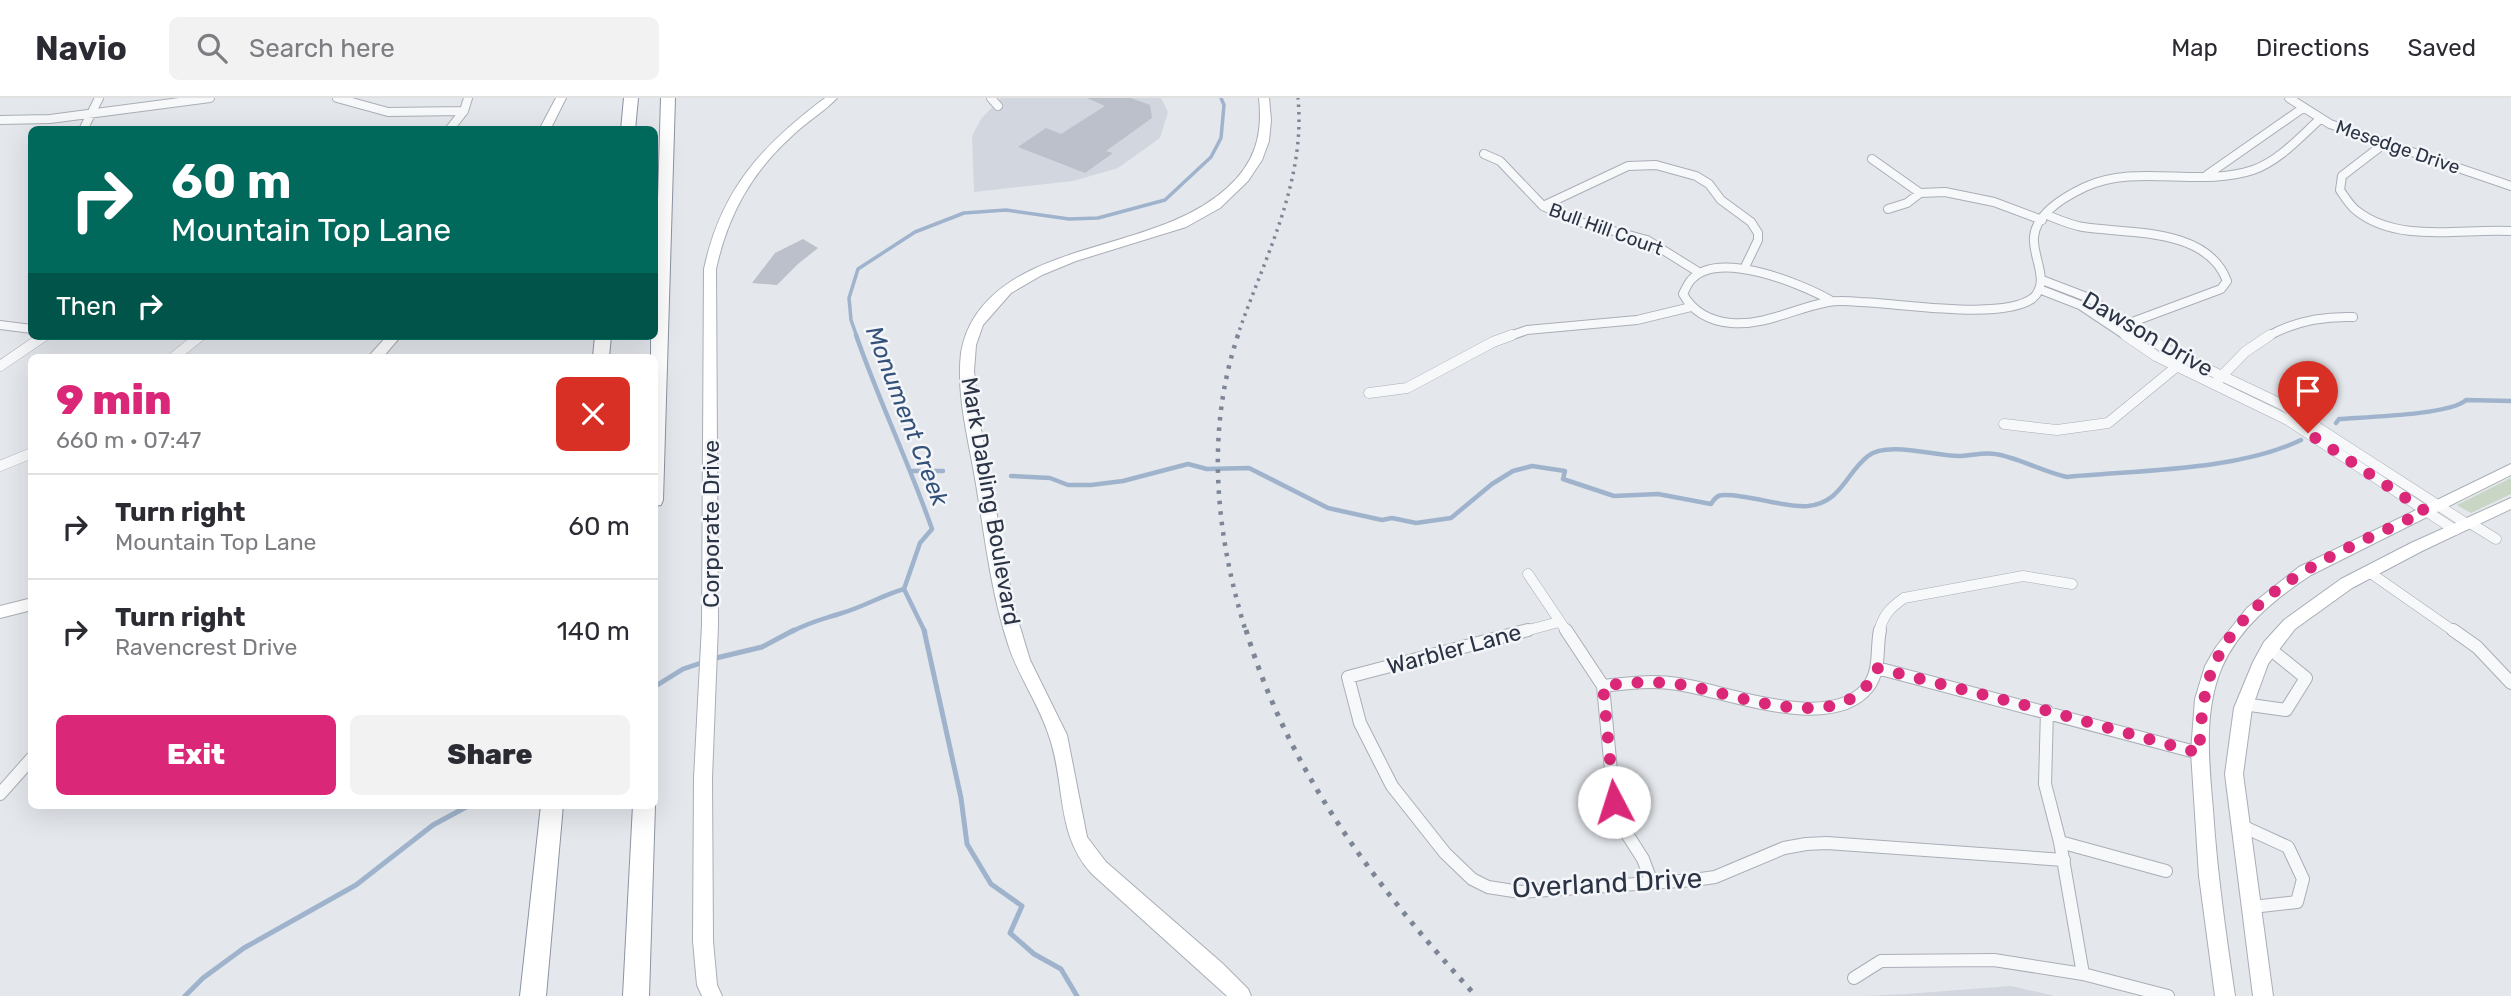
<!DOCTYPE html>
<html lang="en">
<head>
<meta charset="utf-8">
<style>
  :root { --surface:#fff; --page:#f2f2f3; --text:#2b2b33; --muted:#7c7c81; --line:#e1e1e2; --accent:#db2777 }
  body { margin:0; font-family:Rubik,sans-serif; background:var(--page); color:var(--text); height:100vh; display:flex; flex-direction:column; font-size:26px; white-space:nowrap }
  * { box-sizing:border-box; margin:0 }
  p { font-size:23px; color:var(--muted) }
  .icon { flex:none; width:38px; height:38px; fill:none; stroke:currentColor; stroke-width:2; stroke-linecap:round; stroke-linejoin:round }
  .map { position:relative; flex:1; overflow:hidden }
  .panel { position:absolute; left:28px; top:256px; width:630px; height:455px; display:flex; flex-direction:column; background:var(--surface); border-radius:10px; box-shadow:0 7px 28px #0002 }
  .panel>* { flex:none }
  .top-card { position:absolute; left:28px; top:28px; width:630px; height:214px; border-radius:10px; box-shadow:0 7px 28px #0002; background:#00695c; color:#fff; overflow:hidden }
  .pin { position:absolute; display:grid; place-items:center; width:60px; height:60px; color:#fff; margin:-72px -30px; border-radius:50% 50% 50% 0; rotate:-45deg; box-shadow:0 0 7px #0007 }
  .pin .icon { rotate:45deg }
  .me { position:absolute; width:77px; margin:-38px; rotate:355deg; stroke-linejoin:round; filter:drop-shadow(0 0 5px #0008) }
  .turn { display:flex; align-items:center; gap:24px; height:147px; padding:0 28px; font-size:32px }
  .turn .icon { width:91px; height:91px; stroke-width:2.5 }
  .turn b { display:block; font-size:49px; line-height:60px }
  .then { display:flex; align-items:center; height:66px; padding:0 28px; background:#0003; gap:14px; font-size:26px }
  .round { display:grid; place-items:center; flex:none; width:74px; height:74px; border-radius:10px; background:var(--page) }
  .overview { display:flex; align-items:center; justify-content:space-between; height:119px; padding:0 28px }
  h1 { font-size:42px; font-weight:800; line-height:52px; color:var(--accent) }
  .primary-button { display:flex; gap:14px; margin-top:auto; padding:14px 28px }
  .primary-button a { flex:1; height:80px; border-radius:10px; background:var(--accent); color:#fff; font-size:28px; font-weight:800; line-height:80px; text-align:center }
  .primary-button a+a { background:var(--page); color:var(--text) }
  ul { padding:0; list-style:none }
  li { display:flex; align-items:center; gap:21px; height:105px; padding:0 28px; border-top:2px solid var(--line) }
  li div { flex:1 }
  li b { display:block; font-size:26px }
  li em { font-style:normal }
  header { display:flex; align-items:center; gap:42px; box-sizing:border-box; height:98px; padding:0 35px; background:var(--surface); border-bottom:2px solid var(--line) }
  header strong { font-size:33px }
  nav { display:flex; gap:38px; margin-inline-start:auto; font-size:24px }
  .search { width:490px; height:63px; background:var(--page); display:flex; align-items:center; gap:18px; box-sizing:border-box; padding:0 24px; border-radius:10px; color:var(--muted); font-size:26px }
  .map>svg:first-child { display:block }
  .built { fill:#d2d6de }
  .green { fill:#c9d6c5 }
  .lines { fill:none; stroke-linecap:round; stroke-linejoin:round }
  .stream-far2 { stroke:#9fb4cc; stroke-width:3.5 }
  .stream-far1 { stroke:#9fb4cc; stroke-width:4.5 }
  .stream { stroke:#9fb4cc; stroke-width:5 }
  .building { fill:#bbc0ca }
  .street-far2-casing { stroke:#a9aeb7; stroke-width:10 }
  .street-far1-casing { stroke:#a9aeb7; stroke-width:11 }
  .street-casing { stroke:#a9aeb7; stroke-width:14 }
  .secondary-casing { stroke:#a9aeb7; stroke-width:2 }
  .highway-casing { stroke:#8b94a3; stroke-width:2 }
  .street-far2 { stroke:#f7f8fa; stroke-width:8 }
  .street-far1 { stroke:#f7f8fa; stroke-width:10 }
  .street { stroke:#f7f8fa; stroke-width:12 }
  .secondary { fill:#fff; fill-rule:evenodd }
  .highway { fill:#fff; fill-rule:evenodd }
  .rail-far2 { stroke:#7d8696; stroke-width:3.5; stroke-dasharray:2.5 5; stroke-linecap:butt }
  .rail-far1 { stroke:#7d8696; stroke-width:4.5; stroke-dasharray:3.5 7; stroke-linecap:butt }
  .rail { stroke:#7d8696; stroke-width:5; stroke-dasharray:4.5 8; stroke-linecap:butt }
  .route { stroke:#db2777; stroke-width:12; stroke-dasharray:0 21.6 }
  .labels { text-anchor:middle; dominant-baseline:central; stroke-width:5; stroke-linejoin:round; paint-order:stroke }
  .far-street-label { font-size:19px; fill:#2b3445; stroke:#f4f6f9 }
  .street-label { font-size:23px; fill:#2b3445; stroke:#f4f6f9 }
  .water-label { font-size:24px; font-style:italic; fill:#34527a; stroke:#f4f6f9 }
  .near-street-label { font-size:28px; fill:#2b3445; stroke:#f4f6f9 }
</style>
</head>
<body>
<header>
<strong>Navio</strong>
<div class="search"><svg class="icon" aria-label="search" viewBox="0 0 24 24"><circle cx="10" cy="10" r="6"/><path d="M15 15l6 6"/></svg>Search here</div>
<nav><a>Map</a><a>Directions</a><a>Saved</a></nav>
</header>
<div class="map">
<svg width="2511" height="898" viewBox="0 0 2511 898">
  <rect width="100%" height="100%" fill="#e4e7ec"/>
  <path class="built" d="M1001,0H1161L1168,14L1160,40L1118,70L1073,83L974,94L972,38L981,21Z
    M2011,888L2055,898H1864L1906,896Z"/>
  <path class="green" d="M2511,380V396L2471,415L2457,407Z"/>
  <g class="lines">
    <path class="stream-far2" d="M857,239L851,222L849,200L858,171L915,134L964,115L1006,112L1069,121L1098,120L1165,102L1211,59L1221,40L1224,7L1221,0"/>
    <path class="stream-far1" d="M856,237C879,303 909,365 932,431L920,445L904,491L925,534
      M2336,325L2339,321C2364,319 2451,317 2466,302L2511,303
      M912,373H943
      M1011,378L1050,380L1068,387H1091L1123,383L1188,366L1207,371L1249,370L1328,410L1382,422L1392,420L1416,425L1451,420L1492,386L1513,373L1532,368L1565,373L1563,381L1614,398L1658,396L1711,406C1714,401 1717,397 1723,397C1749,396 1783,410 1808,408C1842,404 1845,376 1868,358C1887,343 1935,358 1958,358C1970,358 1983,354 1995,356C2017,359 2043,374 2067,379C2139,372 2236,373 2301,342
      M791,534C812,523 821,522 842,515C863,509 883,497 904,491"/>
    <path class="stream" d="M924,532L961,700L967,746L991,786L1022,808L1010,835L1034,856L1061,871L1077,898
      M712,561L762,549L794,532
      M654,589L683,571L704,564
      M185,898L203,880L244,850L356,787L433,727L470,707"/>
  </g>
  <path class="building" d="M1087,0H1131L1150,7L1152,20L1106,53L1113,55L1085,75L1018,49L1046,30L1061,36L1105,8Z
    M803,141L818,150L798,166L777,187L752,185L775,155Z"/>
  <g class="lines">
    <g class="street-far2-casing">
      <path id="street-far2" d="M337,0L388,14L464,13
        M991,0L998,8
        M2289,0L2330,26L2511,88
        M0,22L50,21L210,0
        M83,32L99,0
        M449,32L464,13L468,0
        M2385,45L2342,78L2340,92C2345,99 2350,108 2357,113C2399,146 2462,130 2511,133
        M1484,56L1500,63L1543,108L1576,123L1647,142L1700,175
        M1872,61L1920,95
        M2207,77L2303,10
        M1543,108L1628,68L1656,67L1696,78L1709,86L1721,102L1751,124L1758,135V142L1744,171
        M1888,111L1907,105L1920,95L1945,94L1994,104L2042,122
        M2047,117C2059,122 2071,127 2083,129C2128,136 2207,129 2227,183L2221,191L2127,226
        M2042,182L2089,200L2147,239
        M2039,191L2080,207L2128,239
        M1830,202C1802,186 1718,151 1691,182C1688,185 1685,192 1683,196C1693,214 1710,223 1731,225C1765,228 1795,210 1828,204C1838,202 1850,203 1860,204C1899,205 2004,223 2033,200C2051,184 2032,159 2034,139C2036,115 2066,98 2085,89C2137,65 2199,90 2253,72C2279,63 2300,39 2320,21
        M0,227L32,231
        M1507,239L1527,232L1637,222L1691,209
        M2267,239C2294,223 2322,218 2353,219"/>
    </g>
    <g class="street-far1-casing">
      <path id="street-far1" d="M2125,237L2156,258L2288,322L2455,432
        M2145,237L2167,252L2281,306L2467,426
        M174,259L200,238
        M0,268L44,238
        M2217,283L2245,254L2270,237
        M1369,295L1407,290L1493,244L1512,237
        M2004,326L2057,332L2108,325L2181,265
        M0,368L32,355
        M2470,425L2496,441
        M2369,474L2455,534
        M1528,476L1567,534
        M1521,534L1559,524
        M1879,534C1883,517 1890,510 1904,500L2023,478L2072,486"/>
    </g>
    <g class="street-casing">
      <path id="street" d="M1528,532L1348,579L1360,625L1392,688L1445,755L1472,781L1488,789L1520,794L1694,782L1715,779L1784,750L1806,746L1827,745L2064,762
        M1566,532L1603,588L1614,704L1620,725L1643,761L1652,785
        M2453,532L2477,549L2511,585
        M1877,570L2199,655
        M1603,588C1628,585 1653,582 1678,586C1726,593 1831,636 1868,589C1881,572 1876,551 1880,532
        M2243,606L2286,612L2306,580L2269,550
        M2047,613L2045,686L2060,744L2083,876
        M0,696L32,660
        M2242,728L2288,749L2303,781L2297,804L2252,809
        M2060,744L2166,773
        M1854,880L1881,863L1994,862L2083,876L2168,898"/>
    </g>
    <g class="secondary-casing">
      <path id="secondary" d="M556,0H566L550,32H539Z
        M825,0H837C824,14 806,24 792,38C751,75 728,117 716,171L718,527L712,680L713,843L717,887L722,898H702L697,887L693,843L694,680L702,527L704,171C721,92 761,48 825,0Z
        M1259,0H1269L1271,22L1269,43L1262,62L1248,83L1220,110L1186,129L1076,163L1042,177L1011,195L983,227L976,247L974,273L979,321L1014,509L1030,562L1067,637L1087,739L1106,764L1222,865L1248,891L1251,898H1227L1092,776C1055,736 1066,686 1049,638C1039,606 1018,578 1008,546C991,494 985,440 976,386C969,343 956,298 961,255C963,243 967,231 974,220C1024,141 1157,154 1227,90C1255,65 1263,37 1259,0Z
        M387,238H401L383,259H368Z
        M2511,366V377L2311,477C2276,500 2240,529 2222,569C2203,613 2209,665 2213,712C2217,774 2226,836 2235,898H2215L2199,778L2191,654L2195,601L2205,568L2216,549L2247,510L2299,469Z
        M2511,400V411L2422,453L2352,490L2295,531L2268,566L2252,610L2243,676L2273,898H2253L2225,676L2234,610L2253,564L2264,544L2284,522L2341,481L2411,445Z
        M32,500V512L0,520V508Z"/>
    </g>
    <g class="highway-casing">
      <path id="highway" d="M624,0H638L635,32H621Z
        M661,0H675L663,402L661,407L654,408V259H651V238H654Z
        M595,238H611L609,259H593Z
        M654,705L655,707L649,898H623L633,707Z
        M541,707H563L546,898H520Z"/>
    </g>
    <use href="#street-far2" class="street-far2"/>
    <use href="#street-far1" class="street-far1"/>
    <use href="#street" class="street"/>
    <use href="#secondary" class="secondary"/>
    <use href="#highway" class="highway"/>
    <path class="rail-far2" d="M1237,239C1264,160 1306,85 1298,0"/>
    <path class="rail-far1" d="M1238,237C1205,335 1216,437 1246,534"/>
    <path class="rail" d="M1246,532C1289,675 1376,789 1476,898"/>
  </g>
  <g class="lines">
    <path class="route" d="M1614,704L1603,588C1631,584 1661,582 1689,588C1742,598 1849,641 1877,570L2048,613L2199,655C2201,627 2202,596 2213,570C2248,485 2349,451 2425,413L2308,335"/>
  </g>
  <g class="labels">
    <g class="far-street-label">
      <text transform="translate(2398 49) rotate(19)">Mesedge Drive</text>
      <text transform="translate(1606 131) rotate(20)">Bull Hill Court</text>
    </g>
    <g class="street-label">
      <text transform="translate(2148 236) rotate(30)">Dawson Drive</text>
      <text transform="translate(991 403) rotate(80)">Mark Dabling Boulevard</text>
      <text transform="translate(711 426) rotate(-90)">Corporate Drive</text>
      <text transform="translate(1454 551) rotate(-15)">Warbler Lane</text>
    </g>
    <g class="water-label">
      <text transform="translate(907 318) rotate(69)">Monument Creek</text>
    </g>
    <g class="near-street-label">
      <text transform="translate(1607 785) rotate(-3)">Overland Drive</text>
    </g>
  </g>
</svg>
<div class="pin" style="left:2308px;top:335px;background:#d93025"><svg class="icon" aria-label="arrive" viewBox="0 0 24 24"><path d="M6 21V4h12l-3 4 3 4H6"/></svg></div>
<svg class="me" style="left:1614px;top:704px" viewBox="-20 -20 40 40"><circle r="19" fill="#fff"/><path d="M0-13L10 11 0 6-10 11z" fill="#db2777"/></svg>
<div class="top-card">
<div class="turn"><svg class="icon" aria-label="right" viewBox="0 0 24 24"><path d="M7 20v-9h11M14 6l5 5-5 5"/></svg><div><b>60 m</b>Mountain Top Lane</div></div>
<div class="then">Then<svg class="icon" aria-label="right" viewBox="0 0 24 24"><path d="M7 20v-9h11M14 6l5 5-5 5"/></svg></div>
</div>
<section class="panel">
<div class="overview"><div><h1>9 min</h1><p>660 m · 07:47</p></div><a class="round" style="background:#d93025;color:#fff"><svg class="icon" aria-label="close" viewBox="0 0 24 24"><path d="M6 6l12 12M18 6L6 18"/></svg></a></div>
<ul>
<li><svg class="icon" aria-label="right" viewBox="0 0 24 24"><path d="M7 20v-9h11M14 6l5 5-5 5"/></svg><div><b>Turn right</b><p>Mountain Top Lane</p></div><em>60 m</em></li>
<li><svg class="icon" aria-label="right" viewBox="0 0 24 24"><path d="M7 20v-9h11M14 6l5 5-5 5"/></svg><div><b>Turn right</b><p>Ravencrest Drive</p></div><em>140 m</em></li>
</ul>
<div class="primary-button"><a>Exit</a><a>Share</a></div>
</section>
</div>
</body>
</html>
